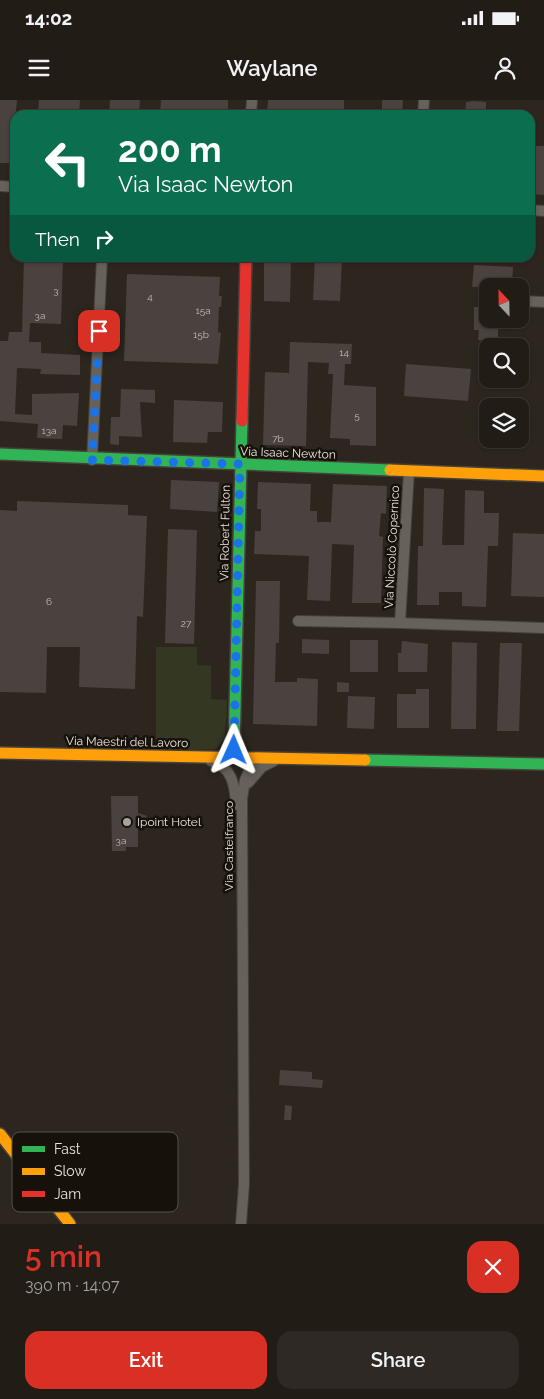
<!DOCTYPE html>
<html lang="en">
<head>
<meta charset="utf-8">
<style>
  :root { --surface:#221c17; --page:#2e2924; --text:#f1f3f6; --muted:#a2a1a1; --line:#3f3a36; --accent:#d93025 }
  body { margin:0; font-family:Raleway,sans-serif; background:var(--page); color:var(--text); height:100vh; display:flex; flex-direction:column; font-size:19px; white-space:nowrap }
  * { box-sizing:border-box; margin:0 }
  p { font-size:16px; color:var(--muted) }
  .icon { flex:none; width:28px; height:28px; fill:none; stroke:currentColor; stroke-width:2; stroke-linecap:round; stroke-linejoin:round }
  .map { position:relative; height:1124px; overflow:hidden }
  .drawer { display:flex; flex-direction:column; background:var(--surface); flex:1 }
  .drawer>* { flex:none }
  .hud { position:absolute; left:10px; top:10px; width:525px; height:152px; border-radius:15px; box-shadow:0 1px 4px #0004,0 0 0 1px var(--line); background:#0b6e4f; color:#fff; overflow:hidden }
  .needle { width:32px; rotate:338deg }
  .fabs { position:absolute; left:479px; top:178px; display:grid; gap:10px }
  .fabs a { display:grid; place-items:center; width:50px; height:50px; border-radius:10px; background:var(--surface); box-shadow:0 1px 4px #0004,0 0 0 1px var(--line); font-size:25px }
  .pin { position:absolute; display:grid; place-items:center; width:42px; height:42px; color:#fff; margin:-21px; border-radius:10px; box-shadow:0 2px 8px #0006 }
  .me { position:absolute; width:55px; margin:-28px; rotate:1deg; stroke-linejoin:round; filter:drop-shadow(0 0 4px #0008) }
  .turn { display:flex; align-items:center; gap:18px; height:105px; padding:0 25px; font-size:22px }
  .turn .icon { width:65px; height:65px; stroke-width:2.5 }
  .turn b { display:block; font-size:35px; line-height:42px }
  .then { display:flex; align-items:center; height:48px; padding:0 25px; background:#0003; gap:10px; font-size:19px }
  .round { display:grid; place-items:center; flex:none; width:52px; height:52px; border-radius:15px; background:var(--page) }
  .summary { display:flex; align-items:center; justify-content:space-between; height:85px; padding:0 25px }
  h1 { font-size:30px; font-weight:600; line-height:38px; color:var(--accent) }
  .cta { display:flex; gap:10px; margin-top:auto; padding:10px 25px }
  .cta a { flex:1; height:58px; border-radius:15px; background:var(--accent); color:#fff; font-size:20px; font-weight:600; line-height:58px; text-align:center }
  .cta a+a { background:var(--page); color:var(--text) }
  .status { display:flex; justify-content:space-between; align-items:center; height:35px; padding:0 25px; background:var(--surface); direction:ltr }
  .status svg { height:14px; fill:currentColor }
  header { display:flex; justify-content:space-between; align-items:center; height:65px; padding:0 25px; background:var(--surface); font-size:22px; font-weight:600 }
  .map>svg:first-child { display:block }
  .green { fill:#343823 }
  .building { fill:#4a423e }
  .lines { fill:none; stroke-linecap:round; stroke-linejoin:round }
  .street-casing { stroke:#47413a; stroke-width:12 }
  .fast-casing { stroke:#47413a; stroke-width:14 }
  .slow-casing { stroke:#47413a; stroke-width:14 }
  .jam-casing { stroke:#47413a; stroke-width:14 }
  .street { stroke:#66615b; stroke-width:10 }
  .fast { stroke:#30b455; stroke-width:11 }
  .slow { stroke:#ff9f0a; stroke-width:11 }
  .jam { stroke:#e5322d; stroke-width:11 }
  .route { stroke:#1a73e8; stroke-width:9; stroke-dasharray:0 16.2 }
  .poi-dot { fill:#a9a299; stroke:#17110b; stroke-width:2 }
  .labels { text-anchor:middle; dominant-baseline:central; stroke-width:5; stroke-linejoin:round; paint-order:stroke }
  .number-label { font-size:10px; fill:#c4bcb4 }
  .street-label { font-size:12px; fill:#ece4db; stroke:#17110b }
  .poi-label { font-size:12px; fill:#ece4db; stroke:#17110b; text-anchor:start }
  .key { fill:#17110b; stroke:#575049; stroke-width:1 }
  .key-label { font-size:14px; fill:#ece4db }
</style>
</head>
<body>
<div class="status"><b>14:02</b><svg viewBox="0 0 49 12"><path d="M0 12V9h3v3zM5 12V6h3v6zM10 12V3h3v9zM15 12V0h3v12zM26 1h20v11H26zM47 4h2v5h-2z"/></svg></div>
<header><svg class="icon" aria-label="menu" viewBox="0 0 24 24"><path d="M4 6h16M4 12h16M4 18h16"/></svg>Waylane<svg class="icon" aria-label="person" viewBox="0 0 24 24"><circle cx="12" cy="8" r="4"/><path d="M4 21q1-7 8-7t8 7"/></svg></header>
<div class="map">
<svg width="544" height="1124" viewBox="0 0 544 1124">
  <rect width="100%" height="100%" fill="#2d261f"/>
  <path class="green" d="M156,547H197V565L211,566V599L227,600L225,639L216,649L156,651Z"/>
  <path class="building" d="M0,0H17L11,63H0Z
    M39,0H80L79,15H38Z
    M110,0H140L139,15H109Z
    M161,0H228V15H160Z
    M268,0H344V15H267Z
    M382,0H403L402,15H382Z
    M474,1L486,2V15H465L466,2Z
    M536,46H544V95L530,94V59H535Z
    M24,158H63L61,224L30,223L29,242H41V253L80,255V275L40,274L41,269L17,268L15,314L32,315V294L79,293L77,326L63,325L62,339L37,338L38,324L0,321V241H8L9,232H22Z
    M264,158H291L290,202L264,201Z
    M315,158H342L340,201L313,200Z
    M474,165L513,167L512,186L472,187Z
    M127,174L220,177L219,196H222L221,207H219L218,232L221,233L218,264L124,261Z
    M474,207H488V219H498V240H478L479,230H474Z
    M290,242L352,244L351,264H345L344,285L376,287V346L350,345V339L330,338L333,274H328L329,263L308,262L306,346L263,345L265,272L289,273Z
    M406,264L471,269L468,301L404,296Z
    M121,289L155,290V303L140,302L142,337L119,336V345L110,344L111,317H120Z
    M174,300L223,302L222,332H208L207,343L173,342Z
    M171,380L219,382L217,412L170,409Z
    M258,382L311,384L310,411H317V422H331L333,384L387,386L386,414L381,413L379,436L383,437L381,503H352L354,445L332,444L330,501L307,500L309,456L254,454L255,431H261V409H257Z
    M424,388L444,389L442,445H464L465,390L484,391V413H499L498,446H488L486,507L462,506V492H439V505H417L418,446H423Z
    M17,401L128,405V415L147,416L143,517L137,516L135,589L79,587L80,547H47L46,593L0,592V410L17,411Z
    M168,429L197,430L194,544L165,543Z
    M513,433L544,434V497L511,496Z
    M256,481H280L279,543H276L275,582H297V578L318,579L317,626L253,624Z
    M302,539L329,540V554L302,553Z
    M350,540H378V572H350Z
    M402,541L428,544L427,572H398V553H401Z
    M452,542L477,543L476,629H451Z
    M500,543H522L519,631H497Z
    M337,582L349,583V592H337Z
    M416,589H429V628H397V594H416Z
    M348,596L375,597L374,629L347,628Z
    M111,696H138V713L147,716L138,728V747H126V751H112Z
    M280,970L312,972V979L323,980L322,988L279,985Z
    M285,1005L292,1006L291,1020H284Z"/>
  <g class="lines">
    <g class="street-casing">
      <path id="street" d="M251,15L252,0
        M423,15L424,0
        M0,86L15,87
        M530,110L544,111
        M520,201L544,202
        M92,360L102,158
        M409,371L400,523L544,528
        M298,521L400,523
        M211,661C232,667 235,685 236,705
        M248,683L262,667L274,661
        M241,1124L244,1084L242,699L245,680L254,659"/>
    </g>
    <g class="fast-casing">
      <path id="fast" d="M0,354L390,370
        M234,650L242,321
        M365,660L544,664"/>
    </g>
    <g class="slow-casing">
      <path id="slow" d="M390,370L544,376
        M0,653L365,660
        M0,1034L70,1124"/>
    </g>
    <g class="jam-casing">
      <path id="jam" d="M242,321L246,158"/>
    </g>
    <use href="#street" class="street"/>
    <use href="#fast" class="fast"/>
    <use href="#slow" class="slow"/>
    <use href="#jam" class="jam"/>
  </g>
  <g class="lines">
    <path class="route" d="M99,231L92,360L240,364L234,650"/>
  </g>
  <circle class="poi-dot" cx="127" cy="722" r="5"/>
  <g class="labels">
    <g class="number-label">
      <text x="56" y="190">3</text>
      <text x="150" y="196">4</text>
      <text x="203" y="210">15a</text>
      <text x="40" y="215">3a</text>
      <text x="201" y="234">15b</text>
      <text x="344" y="252">14</text>
      <text x="357" y="315">5</text>
      <text x="49" y="330">13a</text>
      <text x="278" y="338">7b</text>
      <text x="49" y="501">6</text>
      <text x="186" y="523">27</text>
      <text x="121" y="740">3a</text>
    </g>
    <g class="street-label">
      <text transform="translate(288 353) rotate(2)">Via Isaac Newton</text>
      <text transform="translate(225 433) rotate(-89)">Via Robert Fulton</text>
      <text transform="translate(392 447) rotate(-87)">Via Niccolò Copernico</text>
      <text transform="translate(127 642) rotate(1)">Via Maestri del Lavoro</text>
      <text transform="translate(229 746) rotate(-90)">Via Castelfranco</text>
    </g>
    <g class="poi-label">
      <text x="137" y="722">Ipoint Hotel</text>
    </g>
  </g>
  <rect x="12" y="1032" width="166" height="80" rx="8" class="key"/>
  <rect x="22" y="1046" width="23" height="6" fill="#30b455"/>
  <rect x="22" y="1068" width="23" height="7" fill="#ff9f0a"/>
  <rect x="22" y="1091" width="23" height="6" fill="#e5322d"/>
  <g class="key-label">
    <text x="54" y="1054">Fast</text>
    <text x="54" y="1076">Slow</text>
    <text x="54" y="1099">Jam</text>
  </g>
</svg>
<div class="fabs">
<a><svg class="needle" viewBox="-14 -14 28 28"><path d="M0-13l5 13h-10z" fill="#e53935"/><path d="M0 13l5-13h-10z" fill="#a2a1a1"/></svg></a>
<a><svg class="icon" aria-label="search" viewBox="0 0 24 24"><circle cx="10" cy="10" r="6"/><path d="M15 15l6 6"/></svg></a>
<a><svg class="icon" aria-label="layers" viewBox="0 0 24 24"><path d="M12 4l9 5-9 5-9-5zM3 14l9 5 9-5"/></svg></a>
</div>
<div class="pin" style="left:99px;top:231px;background:#d93025"><svg class="icon" aria-label="arrive" viewBox="0 0 24 24"><path d="M6 21V4h12l-3 4 3 4H6"/></svg></div>
<svg class="me" style="left:234px;top:650px" viewBox="-20 -20 40 40"><path d="M0-17L14 15 0 8-14 15z" fill="#1a73e8" stroke="#fff" stroke-width="4"/></svg>
<div class="hud">
<div class="turn"><svg class="icon" aria-label="left" viewBox="0 0 24 24"><path d="M17 20v-9H6M10 6l-5 5 5 5"/></svg><div><b>200 m</b>Via Isaac Newton</div></div>
<div class="then">Then<svg class="icon" aria-label="right" viewBox="0 0 24 24"><path d="M7 20v-9h11M14 6l5 5-5 5"/></svg></div>
</div>
</div>
<section class="drawer">
<div class="summary"><div><h1>5 min</h1><p>390 m · 14:07</p></div><a class="round" style="background:#d93025;color:#fff"><svg class="icon" aria-label="close" viewBox="0 0 24 24"><path d="M6 6l12 12M18 6L6 18"/></svg></a></div>
<div class="cta"><a>Exit</a><a>Share</a></div>
</section>
</body>
</html>
